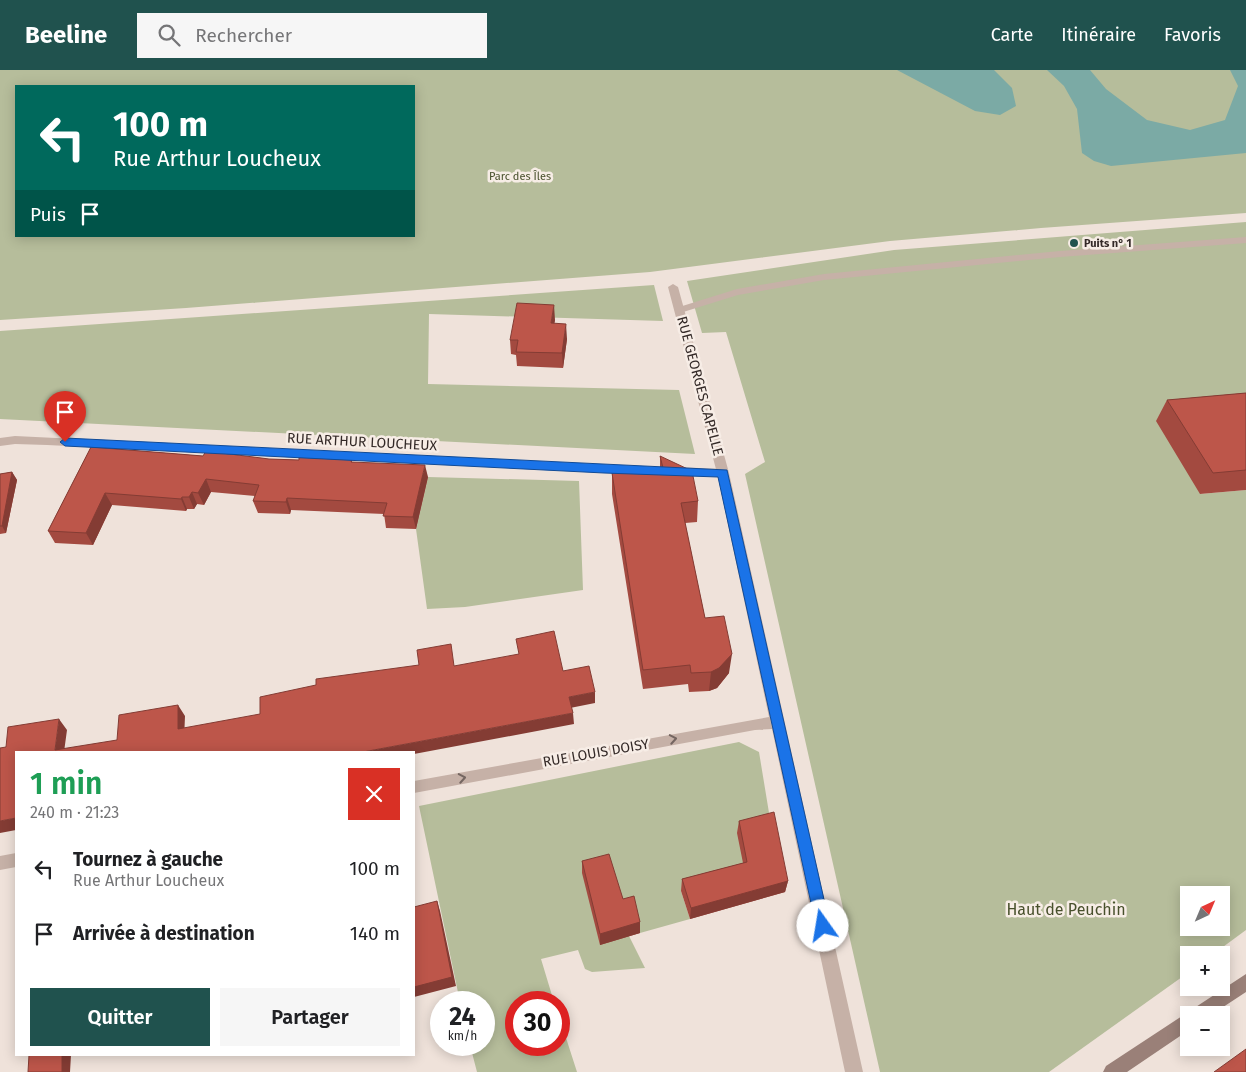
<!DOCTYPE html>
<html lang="fr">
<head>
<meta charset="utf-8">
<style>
  :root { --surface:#fff; --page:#f6f6f6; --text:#202124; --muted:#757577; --accent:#20524e }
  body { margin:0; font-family:"Fira Sans",sans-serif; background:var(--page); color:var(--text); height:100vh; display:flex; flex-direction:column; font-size:19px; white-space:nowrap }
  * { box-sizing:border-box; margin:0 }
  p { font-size:16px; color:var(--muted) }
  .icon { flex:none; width:28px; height:28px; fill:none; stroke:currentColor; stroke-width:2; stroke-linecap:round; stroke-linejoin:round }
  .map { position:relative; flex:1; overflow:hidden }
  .sheet { position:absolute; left:15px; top:681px; width:400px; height:305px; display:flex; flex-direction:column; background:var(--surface); border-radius:0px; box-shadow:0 2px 12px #0003 }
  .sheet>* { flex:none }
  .hud { position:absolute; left:15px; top:15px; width:400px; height:152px; border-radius:0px; box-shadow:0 2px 12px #0003; background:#00695c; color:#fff; overflow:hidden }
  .needle { width:32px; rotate:44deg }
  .fabs { position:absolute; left:1180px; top:816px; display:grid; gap:10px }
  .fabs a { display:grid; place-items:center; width:50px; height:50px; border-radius:0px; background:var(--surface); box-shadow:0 2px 12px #0003; font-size:25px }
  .speed { position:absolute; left:430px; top:921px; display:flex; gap:10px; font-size:25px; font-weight:700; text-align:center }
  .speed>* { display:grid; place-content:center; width:65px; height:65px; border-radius:50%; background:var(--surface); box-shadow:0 2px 12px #0003; line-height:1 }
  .speed small { font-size:12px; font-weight:400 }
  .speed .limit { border:8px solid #d22; background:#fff; color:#111 }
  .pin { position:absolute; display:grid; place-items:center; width:42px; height:42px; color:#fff; margin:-51px -21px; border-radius:50% 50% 50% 0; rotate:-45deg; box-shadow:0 0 5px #0007 }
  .pin .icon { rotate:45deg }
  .me { position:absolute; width:55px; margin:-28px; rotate:347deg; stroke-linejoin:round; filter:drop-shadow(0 0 4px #0008) }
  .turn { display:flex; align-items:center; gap:18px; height:105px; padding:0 15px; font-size:22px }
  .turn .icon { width:65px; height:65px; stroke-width:2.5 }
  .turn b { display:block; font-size:35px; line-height:42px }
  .then { display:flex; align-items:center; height:48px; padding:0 15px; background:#0003; gap:10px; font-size:19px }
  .round { display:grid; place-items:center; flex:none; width:52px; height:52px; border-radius:0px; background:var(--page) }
  .summary { display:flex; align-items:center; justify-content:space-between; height:85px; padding:0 15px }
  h1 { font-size:30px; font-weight:600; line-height:38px; color:#1e9e55 }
  .action { display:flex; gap:10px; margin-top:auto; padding:10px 15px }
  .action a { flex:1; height:58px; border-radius:0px; background:var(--accent); color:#fff; font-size:20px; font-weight:600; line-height:58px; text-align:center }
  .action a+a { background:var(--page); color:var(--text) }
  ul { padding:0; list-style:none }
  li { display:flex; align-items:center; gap:15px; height:65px; padding:0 15px }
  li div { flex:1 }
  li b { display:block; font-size:19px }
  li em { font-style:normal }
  header { display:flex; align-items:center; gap:30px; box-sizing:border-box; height:70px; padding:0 25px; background:var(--accent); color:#fff }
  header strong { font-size:24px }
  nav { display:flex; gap:28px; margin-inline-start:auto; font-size:18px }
  .search { width:350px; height:45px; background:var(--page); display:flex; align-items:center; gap:12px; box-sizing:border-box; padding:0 18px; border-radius:0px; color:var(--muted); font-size:19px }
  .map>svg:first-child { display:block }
  .green { fill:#b6bd9b; fill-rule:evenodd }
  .water { fill:#7baaa5 }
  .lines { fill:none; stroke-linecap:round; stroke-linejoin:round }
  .lane { fill:#c6b1a7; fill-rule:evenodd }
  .street { fill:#c6b1a7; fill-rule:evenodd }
  .secondary { fill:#9a8078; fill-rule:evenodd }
  .wall { fill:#a34a40 }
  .shaded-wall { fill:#843c34 }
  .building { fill:#bd564a; stroke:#843c34 }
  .oneway { stroke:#756661 }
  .route { fill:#1a73e8; stroke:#114b97 }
  .poi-dot { fill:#20524e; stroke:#f7ede6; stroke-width:2 }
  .labels { text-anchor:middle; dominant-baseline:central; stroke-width:5; stroke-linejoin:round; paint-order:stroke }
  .far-park-label { font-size:11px; fill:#48502c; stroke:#f7ede6 }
  .far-poi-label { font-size:11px; font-weight:bold; fill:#332927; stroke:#f7ede6; text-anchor:start }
  .street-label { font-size:14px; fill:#332927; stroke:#f7ede6 }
  .near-park-label { font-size:16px; fill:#48502c; stroke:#f7ede6 }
</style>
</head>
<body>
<header>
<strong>Beeline</strong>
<div class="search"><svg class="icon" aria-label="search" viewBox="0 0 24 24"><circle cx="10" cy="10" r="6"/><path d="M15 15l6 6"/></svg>Rechercher</div>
<nav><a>Carte</a><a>Itinéraire</a><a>Favoris</a></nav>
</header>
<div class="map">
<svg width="1246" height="1002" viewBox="0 0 1246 1002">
  <rect width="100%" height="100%" fill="#efe2da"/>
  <path class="green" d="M0,0H1246V143L1041,158L890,171L650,202L186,238L0,250ZM16,16H414V166H16Z
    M1246,152V358L1200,424L1246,420V860L1212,885H1189V902L1049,1002H880L745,404L765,392L726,262L702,263L687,211L894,180ZM1189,825H1221V858H1189Z
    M654,215L663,251L429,244L428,314L679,320L695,384L0,349V261Z
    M428,407L579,411L583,520L465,537L427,539L416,459Z
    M739,672L759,682L771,755L745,804L681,821L690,849L640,863L634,837L629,866L645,898L592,902L585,899L578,880L541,889L554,932H516V975H559V946L577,1002H477L470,975H484V932H460L419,736Z"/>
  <path class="water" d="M897,0H994L1012,18L1016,36L1000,45L975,41Z
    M1047,0H1090L1106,19L1147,50L1190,60L1225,50L1238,16L1230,0H1246V83L1111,96L1094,91L1082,83L1077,39L1064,16Z"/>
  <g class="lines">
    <path class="lane" d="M1246,167V173L1060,187L824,210L738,225L680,243L675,240L676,238L737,219L824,204L1060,181Z
      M15,366L653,397L659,401L653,405L47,375L15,374L0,376V368Z
      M675,397L723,399L729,403L723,407L675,405L669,401Z"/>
    <path class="street" d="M673,214L678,217L729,403L863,1002H845L772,659L755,660L414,723V711L769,647L717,403L668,217Z
      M16,783V797L0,800V786Z"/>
    <path class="secondary" d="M1246,904V922L1211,945H1189V960L1127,1002H1103L1106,996Z"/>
  </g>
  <path class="wall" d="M555,250L554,253L567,269L563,298L517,296L516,285L511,284L510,270Z
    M1246,323V420L1200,424L1156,351L1167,330Z
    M91,377L203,386L269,389L299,390H352V392L428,407L416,459L386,458L384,444L291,440L290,444L258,443L253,431L255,426L211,422L204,435L197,434L194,439H187L186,441L112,435L93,475L55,473L48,461Z
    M660,386L698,431L697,452L685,453L705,548L729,603L717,618L709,621L689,622L688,614L643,619L612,424V403L660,398Z
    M12,402L17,410L6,463L0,464V404Z
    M739,751L788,811L785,822L690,849L681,821L682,809L743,793L737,763Z
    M582,791L623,829L640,852V863L600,875L582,803Z"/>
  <path class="shaded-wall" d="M554,235L555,250L552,268L551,253Z
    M566,254L567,269L563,298L562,283Z
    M425,395L428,407L416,459L413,447Z
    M12,402L17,410L6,463L2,456Z
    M206,409L211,422L204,435L198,423Z
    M192,422L197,434L194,439L189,427Z
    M105,423L112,435L93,475L86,463Z
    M182,427L187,439L186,441L181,429Z
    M287,428L291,440L290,444L286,432Z
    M732,584L729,603L717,618L709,621L711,602Z
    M595,622V633L570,638L569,627Z
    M178,635L185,646L184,670L178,659Z
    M573,643L574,654L414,684V682H363Z
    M59,649L67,660L64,682L55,680Z
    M16,748V760L0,763V751Z
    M788,811L785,822L690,849L691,838Z
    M437,831L440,841L456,916L414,927V917Z
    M640,852V863L600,875V864Z
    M62,985H71L70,1002H62Z"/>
  <path class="building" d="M517,233L554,235L551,253L566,254L562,283L516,282L518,270H510Z
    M1246,323V400L1213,403L1167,330Z
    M91,377L203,386L206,381L269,389L299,390V387L352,390L351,392L425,395L413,447L383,446L387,433L287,428L286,432L253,431L259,415L206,409L198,423L192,422L189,427H182L181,429L105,423L86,463L48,461Z
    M660,386L692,401L698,431L681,433L705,548L724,546L732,584L719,598L711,602L691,603L690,595L643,600L612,403L663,398Z
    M12,402L2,456H0V404Z
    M554,561L563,601L589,596L595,622L569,627L573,643L363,682H16V748L0,751V678L6,677L8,657L59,649L55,680L117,670L119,645L178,635V659L260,644V627L316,615V609L419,595L417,580L451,574L454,596L519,584L516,569Z
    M774,742L788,811L691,838L682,809L747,792L739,751Z
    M609,784L623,829L634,826L640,852L600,864L582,791Z
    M437,831L452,907L414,917V837Z
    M1246,979V1002H1214Z
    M29,985H62V1002H28Z"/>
  <defs><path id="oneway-chevron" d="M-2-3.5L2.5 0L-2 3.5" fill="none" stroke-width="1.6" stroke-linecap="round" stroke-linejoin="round" transform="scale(1.25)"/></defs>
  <g class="oneway">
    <use href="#oneway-chevron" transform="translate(673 669) rotate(-10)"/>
    <use href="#oneway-chevron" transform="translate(462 708) rotate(-10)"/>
  </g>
  <path class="route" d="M65,368L727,400L830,856L828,861L823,863L818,861L816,856L718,407L604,403L65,376L60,372Z"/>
  <circle class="poi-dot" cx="1074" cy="173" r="5"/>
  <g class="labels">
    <g class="far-park-label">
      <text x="520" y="106">Parc des Îles</text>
    </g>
    <g class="far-poi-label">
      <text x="1084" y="173">Puits n° 1</text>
    </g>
    <g class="street-label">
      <text transform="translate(700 316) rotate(75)">RUE GEORGES CAPELLE</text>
      <text transform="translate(362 372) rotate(3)">RUE ARTHUR LOUCHEUX</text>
      <text transform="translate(596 683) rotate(-10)">RUE LOUIS DOISY</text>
    </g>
    <g class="near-park-label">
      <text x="1066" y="839">Haut de Peuchin</text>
    </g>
  </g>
</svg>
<div class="fabs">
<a><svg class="needle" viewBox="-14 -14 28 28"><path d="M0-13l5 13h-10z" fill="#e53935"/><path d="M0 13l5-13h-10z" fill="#757577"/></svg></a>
<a>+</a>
<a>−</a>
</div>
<div class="speed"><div>24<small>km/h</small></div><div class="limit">30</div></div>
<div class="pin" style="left:65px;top:372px;background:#d93025"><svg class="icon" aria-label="arrive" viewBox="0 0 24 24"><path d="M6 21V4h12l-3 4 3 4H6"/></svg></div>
<svg class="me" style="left:823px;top:856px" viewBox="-20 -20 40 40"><circle r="19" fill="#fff"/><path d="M0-13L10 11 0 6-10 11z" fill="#1a73e8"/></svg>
<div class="hud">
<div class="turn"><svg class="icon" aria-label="left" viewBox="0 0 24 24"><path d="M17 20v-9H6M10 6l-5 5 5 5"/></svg><div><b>100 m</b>Rue Arthur Loucheux</div></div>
<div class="then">Puis<svg class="icon" aria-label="arrive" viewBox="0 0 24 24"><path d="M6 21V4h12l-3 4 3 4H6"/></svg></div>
</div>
<section class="sheet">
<div class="summary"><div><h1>1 min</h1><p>240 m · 21:23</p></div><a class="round" style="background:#d93025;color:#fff"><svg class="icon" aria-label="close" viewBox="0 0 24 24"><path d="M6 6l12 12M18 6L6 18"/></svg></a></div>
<ul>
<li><svg class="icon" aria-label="left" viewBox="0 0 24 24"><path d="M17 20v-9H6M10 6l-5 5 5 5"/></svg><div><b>Tournez à gauche</b><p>Rue Arthur Loucheux</p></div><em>100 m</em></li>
<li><svg class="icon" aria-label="arrive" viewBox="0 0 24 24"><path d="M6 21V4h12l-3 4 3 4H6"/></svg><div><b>Arrivée à destination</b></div><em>140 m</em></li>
</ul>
<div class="action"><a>Quitter</a><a>Partager</a></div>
</section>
</div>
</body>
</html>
